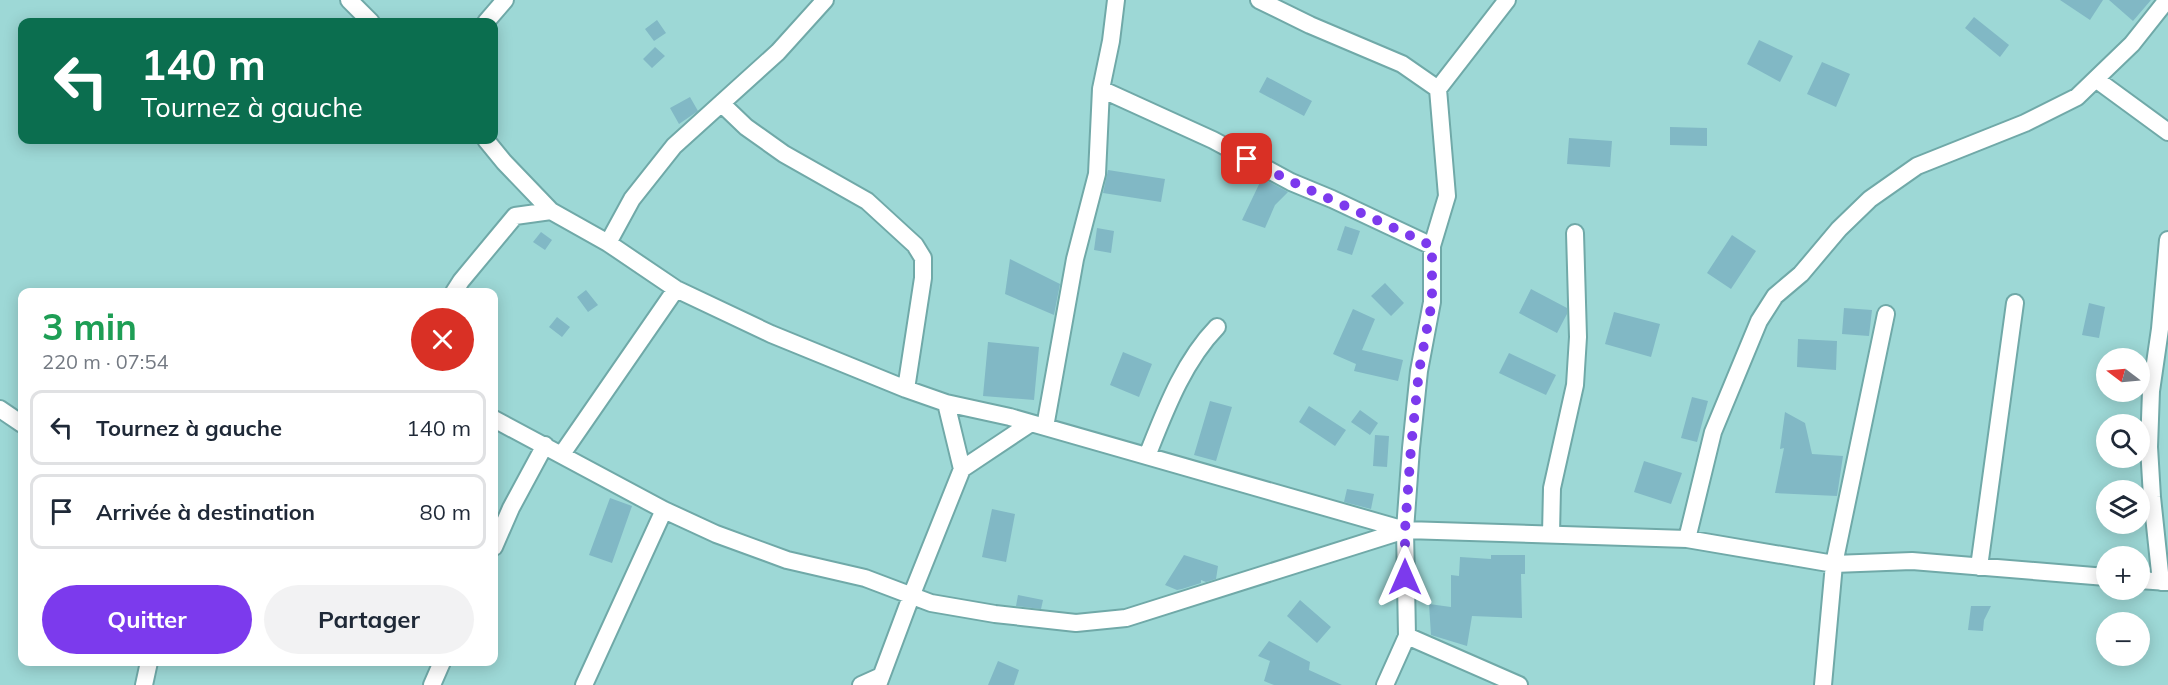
<!DOCTYPE html>
<html lang="fr">
<head>
<meta charset="utf-8">
<style>
  :root { --surface:#fff; --page:#f2f2f3; --text:#1f2937; --muted:#747a83; --line:#e0e1e3; --accent:#7c3aed }
  body { margin:0; font-family:Mulish,sans-serif; background:var(--page); color:var(--text); height:100vh; display:flex; flex-direction:column; font-size:22px; white-space:nowrap }
  * { box-sizing:border-box; margin:0 }
  p { font-size:20px; color:var(--muted) }
  .icon { flex:none; width:33px; height:33px; fill:none; stroke:currentColor; stroke-width:2; stroke-linecap:round; stroke-linejoin:round }
  .map { position:relative; flex:1; overflow:hidden }
  .sheet { position:absolute; left:18px; top:288px; width:480px; height:378px; display:flex; flex-direction:column; background:var(--surface); border-radius:12px; box-shadow:0 3px 15px #0003 }
  .sheet>* { flex:none }
  .top-card { position:absolute; left:18px; top:18px; width:480px; height:126px; border-radius:12px; box-shadow:0 3px 15px #0003; background:#0b6e4f; color:#fff; overflow:hidden }
  .needle { width:39px; rotate:286deg }
  .fabs { position:absolute; left:2096px; top:348px; display:grid; gap:12px }
  .fabs a { display:grid; place-items:center; width:54px; height:54px; border-radius:50%; background:var(--surface); box-shadow:0 3px 15px #0003; font-size:30px }
  .pin { position:absolute; display:grid; place-items:center; width:51px; height:51px; color:#fff; margin:-26px; border-radius:12px; box-shadow:0 3px 9px #0006 }
  .me { position:absolute; width:66px; margin:-33px; rotate:0deg; stroke-linejoin:round; filter:drop-shadow(0 0 4px #0008) }
  .turn { display:flex; align-items:center; gap:21px; height:126px; padding:0 24px; font-size:27px }
  .turn .icon { width:78px; height:78px; stroke-width:2.5 }
  .turn b { display:block; font-size:42px; line-height:51px }
  .round { display:grid; place-items:center; flex:none; width:63px; height:63px; border-radius:32px; background:var(--page) }
  .headline { display:flex; align-items:center; justify-content:space-between; height:102px; padding:0 24px }
  h1 { font-size:36px; font-weight:700; line-height:45px; color:#1e9e55 }
  .button { display:flex; gap:12px; margin-top:auto; padding:12px 24px }
  .button a { flex:1; height:69px; border-radius:36px; background:var(--accent); color:#fff; font-size:24px; font-weight:700; line-height:69px; text-align:center }
  .button a+a { background:var(--page); color:var(--text) }
  ul { padding:0; list-style:none }
  li { display:flex; align-items:center; gap:18px; height:75px; margin:0 12px 9px; padding:0 12px; border:3px solid var(--line); border-radius:12px }
  li div { flex:1 }
  li b { display:block; font-size:22px }
  li em { font-style:normal }
  .map>svg:first-child { display:block }
  .building { fill:#81b8c5 }
  .lines { fill:none; stroke-linecap:round; stroke-linejoin:round }
  .street-casing { stroke:#70a9a8; stroke-width:20 }
  .street { stroke:#fff; stroke-width:16 }
  .route { stroke:#7c3aed; stroke-width:10; stroke-dasharray:0 18 }
</style>
</head>
<body>
<div class="map">
<svg width="2168" height="685" viewBox="0 0 2168 685">
  <rect width="100%" height="100%" fill="#9dd8d6"/>
  <path class="building" d="M2060,0H2103L2090,20Z
    M2109,0H2151L2133,21Z
    M1974,17L2009,45L2000,57L1965,28Z
    M657,20L666,33L654,41L645,29Z
    M1759,40L1793,56L1780,82L1747,64Z
    M655,47L665,56L652,68L643,59Z
    M1822,62L1850,74L1836,107L1807,94Z
    M1267,77L1312,101L1304,116L1259,92Z
    M690,97L698,111L679,124L670,108Z
    M1670,127L1707,128V146L1670,145Z
    M1569,138L1612,141L1610,167L1567,164Z
    M1108,170L1165,179L1161,202L1103,193Z
    M1262,178L1288,192L1275,205L1265,228L1242,220Z
    M1345,226L1360,231L1352,255L1337,250Z
    M1097,228L1114,231L1111,253L1094,250Z
    M541,232L552,240L545,250L533,242Z
    M1732,235L1756,251L1731,289L1707,273Z
    M1010,259L1060,284L1054,315L1005,294Z
    M1385,283L1404,303L1391,316L1371,296Z
    M1531,289L1567,308V314L1557,333L1519,313Z
    M586,290L598,305L588,312L577,297Z
    M2089,303L2105,307L2099,338L2082,335Z
    M1844,308L1872,310L1869,336L1842,334Z
    M1353,309L1375,319L1362,350L1403,360L1398,381L1354,371L1356,364L1333,354Z
    M1614,312L1660,324L1651,357L1605,344Z
    M557,317L570,327L562,337L549,327Z
    M1798,339L1837,341L1836,370L1797,367Z
    M988,342L1039,347L1034,400L983,396Z
    M1123,352L1152,364L1139,397L1110,385Z
    M1509,353L1556,375L1546,395L1499,373Z
    M1692,397L1708,401L1697,442L1681,438Z
    M1210,401L1232,407L1216,461L1194,455Z
    M1309,406L1346,430L1335,446L1299,422Z
    M1360,410L1378,423L1370,435L1351,422Z
    M1785,412L1805,423L1812,454L1843,456L1837,496L1775,493L1784,448L1780,449Z
    M1375,435L1389,436L1387,467L1373,466Z
    M1644,461L1682,473L1671,504L1634,492Z
    M1347,489L1374,494L1371,509L1344,502Z
    M610,498L632,506L612,563L589,555Z
    M992,509L1015,514L1006,562L982,557Z
    M1184,555L1218,566L1216,579L1206,582L1201,580V583L1182,589L1177,590L1165,585Z
    M1491,555H1525V574H1521L1522,618L1472,616L1467,646L1431,635L1429,604L1451,607V575L1459,576L1460,557L1491,559Z
    M1018,595L1043,600L1041,609L1016,606Z
    M1300,600L1331,627L1317,643L1287,616Z
    M1971,606H1991L1984,620L1983,631L1968,630Z
    M1269,641L1310,662L1309,670L1342,685H1274L1264,681L1270,661L1258,656Z
    M998,661L1019,670L1014,685H988Z"/>
  <g class="lines">
    <g class="street-casing">
      <path id="street" d="M349,0L371,22
        M1116,0L1111,41L1101,89L1213,140L1291,182L1332,199L1432,246
        M1259,0L1310,25L1402,64L1438,89
        M486,22L505,0
        M2097,80L2168,132
        M722,104L746,127L784,154L867,201L915,245L923,258V278L906,389
        M486,140L504,162L551,211L608,243L676,289L771,334L906,389L946,403L1010,417L1405,530L1687,539L1834,564L1912,561L2106,577
        M608,243L632,199L674,146L778,52L825,0
        M454,292L461,281L515,216L551,211
        M946,403L962,469
        M0,409L22,424
        M494,419L664,510L716,534L787,560L865,578L931,603L995,614L1076,623L1126,618L1405,530L1411,448L1419,371L1432,302V246L1447,196L1438,89L1507,0
        M1045,427L1075,259L1097,174L1101,89
        M562,454L676,289
        M1147,456C1165,411 1183,362 1217,327
        M1551,534L1552,488L1575,385L1578,337L1575,233
        M1687,539L1713,432L1759,321L1775,296L1801,274L1839,229L1870,199L1917,166L2025,123L2077,97L2132,44L2167,0
        M494,547L511,508L545,445
        M1979,567L2015,303
        M2139,580L2168,582
        M2161,582L2152,497L2149,447L2151,391L2160,329L2168,240
        M1407,636L1519,685
        M144,685L149,662
        M432,685L442,662
        M584,685L664,510
        M861,685L881,676
        M878,685L912,594L962,469L1031,423
        M1385,685L1407,636L1405,530
        M1823,685L1834,564L1886,314"/>
    </g>
    <use href="#street" class="street"/>
  </g>
  <g class="lines">
    <path class="route" d="M1247,159C1307,191 1371,216 1432,246V302L1419,371L1411,448L1405,530V577"/>
  </g>
</svg>
<div class="fabs">
<a><svg class="needle" viewBox="-14 -14 28 28"><path d="M0-13l5 13h-10z" fill="#e53935"/><path d="M0 13l5-13h-10z" fill="#747a83"/></svg></a>
<a><svg class="icon" aria-label="search" viewBox="0 0 24 24"><circle cx="10" cy="10" r="6"/><path d="M15 15l6 6"/></svg></a>
<a><svg class="icon" aria-label="layers" viewBox="0 0 24 24"><path d="M12 4l9 5-9 5-9-5zM3 14l9 5 9-5"/></svg></a>
<a>+</a>
<a>−</a>
</div>
<div class="pin" style="left:1247px;top:159px;background:#d93025"><svg class="icon" aria-label="arrive" viewBox="0 0 24 24"><path d="M6 21V4h12l-3 4 3 4H6"/></svg></div>
<svg class="me" style="left:1405px;top:577px" viewBox="-20 -20 40 40"><path d="M0-17L14 15 0 8-14 15z" fill="#7c3aed" stroke="#fff" stroke-width="4"/></svg>
<div class="top-card">
<div class="turn"><svg class="icon" aria-label="left" viewBox="0 0 24 24"><path d="M17 20v-9H6M10 6l-5 5 5 5"/></svg><div><b>140 m</b>Tournez à gauche</div></div>
</div>
<section class="sheet">
<div class="headline"><div><h1>3 min</h1><p>220 m · 07:54</p></div><a class="round" style="background:#d93025;color:#fff"><svg class="icon" aria-label="close" viewBox="0 0 24 24"><path d="M6 6l12 12M18 6L6 18"/></svg></a></div>
<ul>
<li><svg class="icon" aria-label="left" viewBox="0 0 24 24"><path d="M17 20v-9H6M10 6l-5 5 5 5"/></svg><div><b>Tournez à gauche</b></div><em>140 m</em></li>
<li><svg class="icon" aria-label="arrive" viewBox="0 0 24 24"><path d="M6 21V4h12l-3 4 3 4H6"/></svg><div><b>Arrivée à destination</b></div><em>80 m</em></li>
</ul>
<div class="button"><a>Quitter</a><a>Partager</a></div>
</section>
</div>
</body>
</html>
